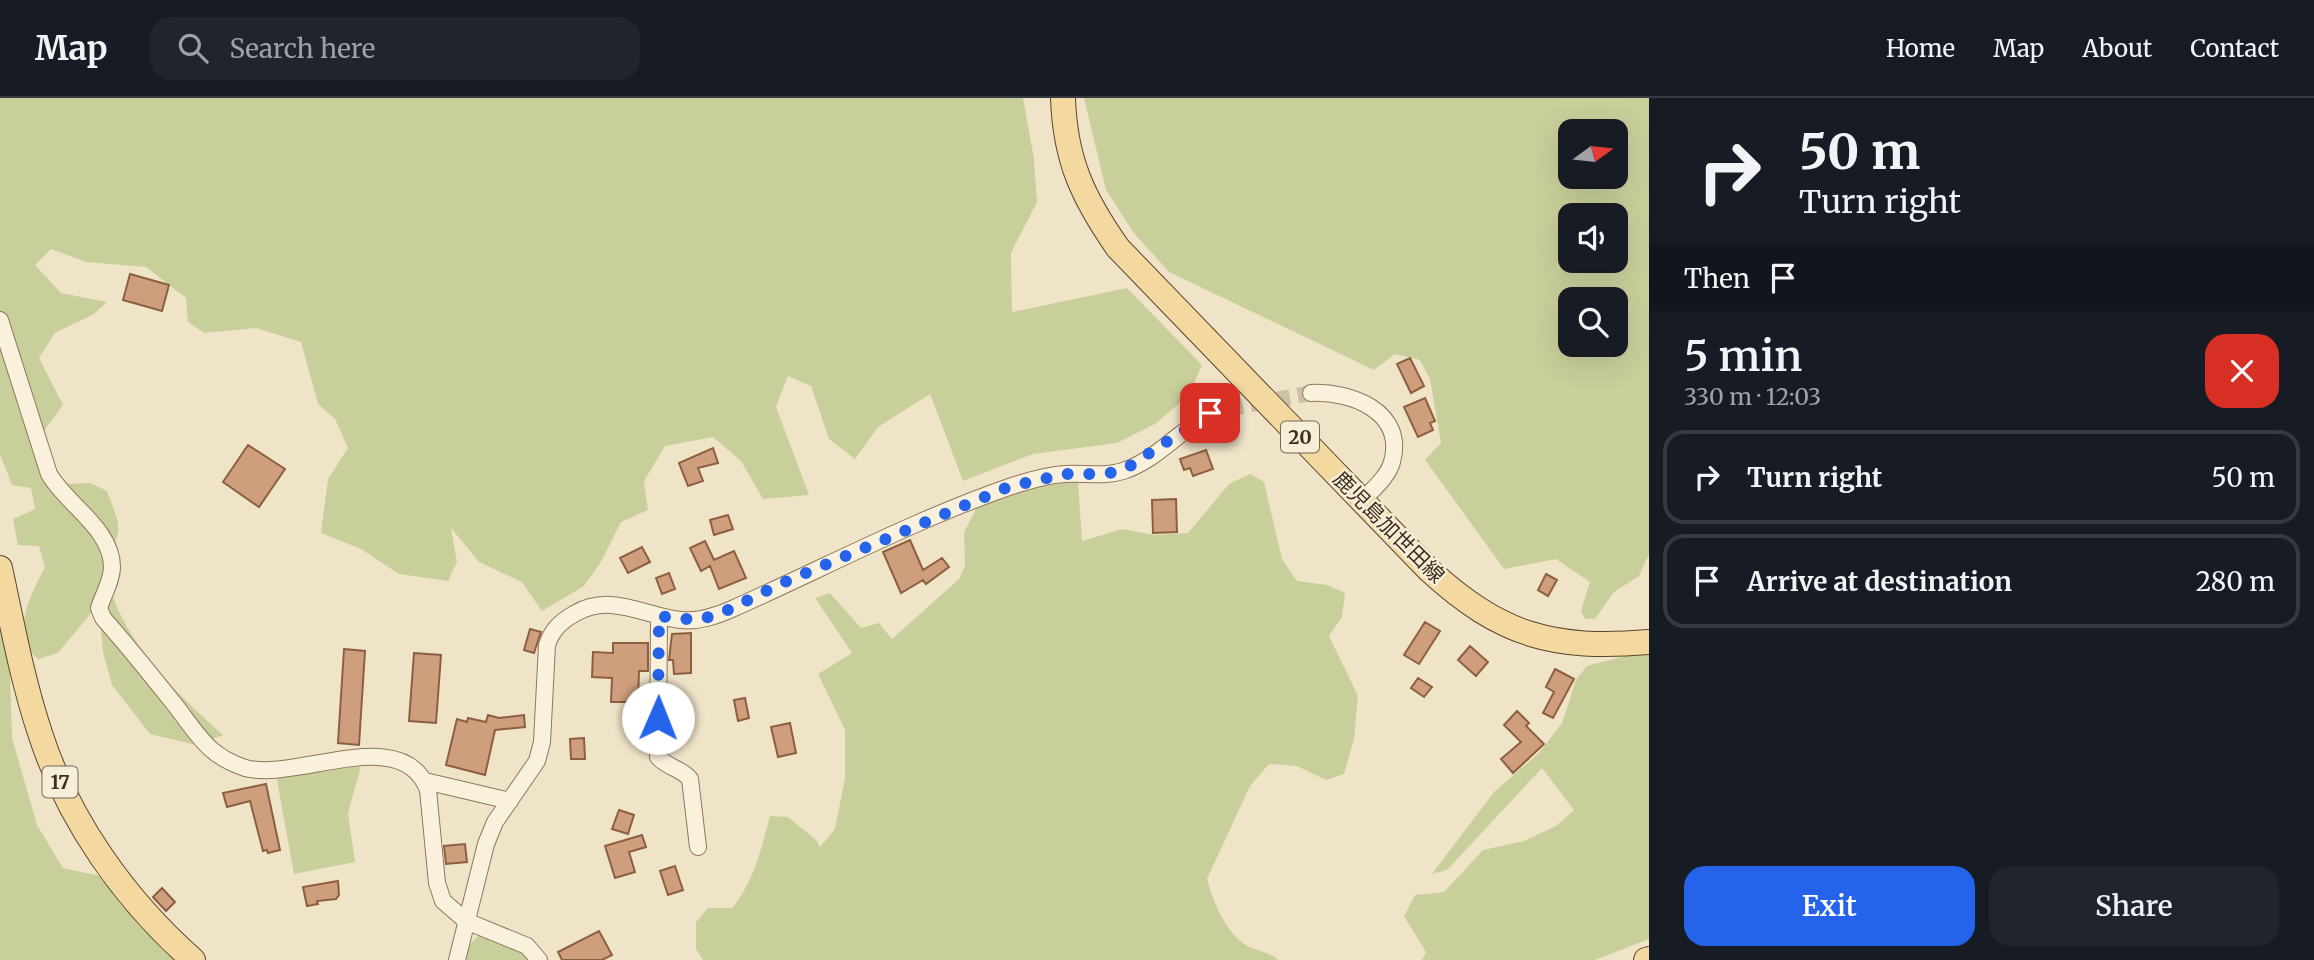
<!DOCTYPE html>
<html lang="en">
<head>
<meta charset="utf-8">
<style>
  :root { --surface:#171b24; --page:#20242c; --text:#f1f3f6; --muted:#9ea1a6; --line:#363941; --accent:#2563eb }
  body { margin:0; font-family:Merriweather,"Noto Sans JP",serif; background:var(--page); color:var(--text); height:100vh; display:flex; flex-direction:column; font-size:26px; white-space:nowrap }
  * { box-sizing:border-box; margin:0 }
  p { font-size:23px; color:var(--muted) }
  .icon { flex:none; width:38px; height:38px; fill:none; stroke:currentColor; stroke-width:2; stroke-linecap:round; stroke-linejoin:round }
  .map { position:relative; flex:1; overflow:hidden }
  .side { display:flex; flex-direction:column; background:var(--surface); width:665px }
  .side>* { flex:none }
  .hud { background:#171b24; color:var(--text); overflow:hidden }
  .needle { width:46px; rotate:75deg }
  .tools { position:absolute; left:1558px; top:21px; display:grid; gap:14px }
  .tools a { display:grid; place-items:center; width:70px; height:70px; border-radius:14px; background:var(--surface); box-shadow:0 7px 28px #0002; font-size:35px }
  .pin { position:absolute; display:grid; place-items:center; width:60px; height:60px; color:#fff; margin:-30px; border-radius:14px; box-shadow:0 4px 10px #0006 }
  .me { position:absolute; width:77px; margin:-38px; rotate:1deg; stroke-linejoin:round; filter:drop-shadow(0 0 5px #0008) }
  .turn { display:flex; align-items:center; gap:24px; height:147px; padding:0 35px; font-size:32px }
  .turn .icon { width:91px; height:91px; stroke-width:2.5 }
  .turn b { display:block; font-size:49px; line-height:60px }
  .then { display:flex; align-items:center; height:66px; padding:0 35px; background:#0003; gap:14px; font-size:26px }
  .round { display:grid; place-items:center; flex:none; width:74px; height:74px; border-radius:21px; background:var(--page) }
  .head { display:flex; align-items:center; justify-content:space-between; height:119px; padding:0 35px }
  h1 { font-size:42px; font-weight:600; line-height:52px }
  .button { display:flex; gap:14px; margin-top:auto; padding:14px 35px }
  .button a { flex:1; height:80px; border-radius:21px; background:var(--accent); color:#fff; font-size:28px; font-weight:600; line-height:80px; text-align:center }
  .button a+a { background:var(--page); color:var(--text) }
  ul { padding:0; list-style:none }
  li { display:flex; align-items:center; gap:21px; height:94px; margin:0 14px 10px; padding:0 21px; border:4px solid var(--line); border-radius:21px }
  li div { flex:1 }
  li b { display:block; font-size:26px }
  li em { font-style:normal }
  header { display:flex; align-items:center; gap:42px; box-sizing:border-box; height:98px; padding:0 35px; background:var(--surface); border-bottom:2px solid var(--line) }
  header strong { font-size:33px }
  nav { display:flex; gap:38px; margin-inline-start:auto; font-size:24px }
  .search { width:490px; height:63px; background:var(--page); display:flex; align-items:center; gap:18px; box-sizing:border-box; padding:0 24px; border-radius:21px; color:var(--muted); font-size:26px }
  main { display:flex; flex:1; min-height:0 }
  .map>svg:first-child { display:block }
  .green { fill:#c9cf9b; fill-rule:evenodd }
  .building { fill:#cf9f7d; stroke:#8d5f41; stroke-width:2 }
  .lines { fill:none; stroke-linecap:round; stroke-linejoin:round }
  .street-tunnel { stroke:#ccc0a6; stroke-width:16; stroke-dasharray:16 8; stroke-linecap:butt }
  .street-casing { stroke:#8d765c; stroke-width:18 }
  .primary-casing { stroke:#5b4430; stroke-width:26 }
  .street { stroke:#faf1dc; stroke-width:16 }
  .primary { stroke:#f3d9a0; stroke-width:24 }
  .route { stroke:#2563eb; stroke-width:12; stroke-dasharray:0 21.6 }
  .labels { text-anchor:middle; dominant-baseline:central; stroke-width:5; stroke-linejoin:round; paint-order:stroke }
  .shield { fill:#f7eed8; stroke:#756857; stroke-width:2 }
  .shield-label { font-size:19px; font-weight:bold; fill:#3d2e20 }
  .street-label { font-size:21px; fill:#3d2e20; stroke:#f7eed8 }
</style>
</head>
<body>
<header>
<strong>Map</strong>
<div class="search"><svg class="icon" aria-label="search" viewBox="0 0 24 24"><circle cx="10" cy="10" r="6"/><path d="M15 15l6 6"/></svg>Search here</div>
<nav><a>Home</a><a>Map</a><a>About</a><a>Contact</a></nav>
</header>
<main>
<div class="map">
<svg width="1649" height="862" viewBox="0 0 1649 862">
  <rect width="100%" height="100%" fill="#f0e4c8"/>
  <path class="green" d="M0,0H1023L1034,61L1037,104L1011,155L1012,214L1127,190L1202,267L1188,298L1155,326L1117,345L1033,356L963,383L930,296L878,329L855,361L829,341L811,288L788,278L776,309L809,397L763,401L741,363L713,339L665,348L644,383L648,412L621,424L601,464L584,488L542,513L522,484L479,464L451,430L457,464L448,483L399,476L361,451L321,435L328,381L348,350L335,321L318,306L301,244L256,230L204,235L188,224L186,200L146,169L86,164L51,151L35,167L61,195L107,204L94,216L55,235L39,260L63,307L45,331L48,359L67,386L90,385L107,393C111,405 120,422 118,434C116,448 104,466 107,480C123,544 176,595 223,637L196,647L150,636L112,587L103,554L100,523L92,514L58,555L38,561C9,537 31,496 45,469L39,448L18,447L13,421L35,411L31,390L12,387L0,356Z
    M1084,0H1649V456L1639,478L1614,494L1595,521H1585L1581,513L1590,484L1556,461L1504,471L1425,362L1441,345L1430,281L1420,262L1395,256L1374,272L1169,174L1133,134L1106,92ZM1615,33V79H1570V33ZM1615,117V163H1570V117ZM1615,201V247H1570V201Z
    M1250,376L1264,384L1282,461L1297,483L1327,487L1345,495L1342,519L1329,538L1358,598L1354,641L1344,676L1326,682L1297,668L1269,666L1250,688L1207,781C1213,802 1224,831 1243,845C1253,853 1267,852 1278,862H703L696,851V824L708,810H732C754,784 761,751 770,718L788,719L816,742L820,749L835,731L845,680V632L818,576L852,555L815,500L830,495L861,530L879,525L892,541L959,481L965,468L964,434L977,409L1034,389L1078,383L1082,443L1122,431L1155,437L1188,435L1229,386Z
    M0,529L10,570L12,640L37,727L63,770L100,778L177,862H0Z
    M1649,552V841L1595,862H1422L1426,854L1404,818L1415,797L1444,794L1483,752L1524,743L1556,728L1574,712L1542,670L1447,772L1432,776L1494,694L1539,655L1562,625L1576,582L1587,568Z
    M357,660L360,672L348,715L355,764L294,776L275,671Z
    M479,837L528,852L534,862H464L469,847Z"/>
  <path class="building" d="M130,176L169,187L162,213L123,202Z
    M1410,260L1424,288L1411,295L1397,266Z
    M1425,300L1435,323L1430,325L1433,332L1418,339L1404,309Z
    M248,347L285,371L259,409L223,384Z
    M713,350L718,365L698,370L703,383L688,388L679,365Z
    M1206,352L1213,371L1193,378L1190,370L1184,372L1180,361Z
    M1176,401L1177,434L1153,435L1152,402Z
    M728,417L733,431L714,437L710,422Z
    M910,442L923,472L942,460L949,469L926,486L923,482L901,495L883,454Z
    M705,443L714,462L734,453L746,480L719,491L710,468L701,473L690,450Z
    M642,449L650,464L628,475L620,460Z
    M669,475L675,491L662,496L656,480Z
    M1546,476L1557,482L1548,498L1538,492Z
    M1425,524L1440,533L1419,566L1404,557Z
    M530,531L541,534L534,555L524,552Z
    M691,535V575L674,576L673,562H669L672,536Z
    M613,545H648V573H639L638,604H611L612,580L592,579L593,554L613,555Z
    M1470,548L1488,564L1476,578L1458,562Z
    M344,551L365,553L359,647L338,645Z
    M414,555L441,557L436,625L409,623Z
    M1555,571L1574,581L1553,620L1543,615L1554,594L1546,589Z
    M1418,580L1432,589L1424,599L1411,590Z
    M745,600L749,620L738,623L734,602Z
    M1517,613L1529,625L1526,628L1544,646L1513,675L1501,661L1521,644L1504,627Z
    M488,617L499,620L524,617L525,629L495,632L485,677L446,667L457,621L467,624L468,620L486,624Z
    M790,625L796,655L778,659L771,629Z
    M584,640L585,661H571L570,641Z
    M266,686L280,752L268,755L267,752L263,753L250,703L227,709L223,695Z
    M619,712L634,717L628,736L612,731Z
    M642,737L646,749L629,754L635,774L615,780L605,748Z
    M465,746L467,764L446,766L444,748Z
    M675,768L683,792L668,797L660,773Z
    M338,783L339,797L336,801L317,803L318,806L307,808L303,789Z
    M162,790L175,804L166,813L153,799Z
    M599,833L612,857L602,862H562L558,854Z"/>
  <g class="lines">
    <path class="street-tunnel" d="M1227,311L1311,295"/>
    <g class="street-casing">
      <path id="street" d="M0,222L49,376C67,407 112,431 112,469C112,483 103,497 99,510L103,520C128,548 151,577 175,607C187,622 198,640 212,652C221,660 234,666 245,670C297,684 403,624 428,692L437,785L443,803L466,823L527,848L539,862
        M1311,295C1350,293 1406,313 1392,364C1388,379 1372,392 1362,403
        M659,518L658,659C668,670 681,670 690,681L698,749
        M425,683L510,703
        M457,862L486,746L495,724L537,663L542,644L547,547C552,532 560,524 574,516C611,494 643,518 681,522C699,524 716,518 732,511C824,470 914,422 1009,389C1027,383 1047,377 1065,376C1085,375 1104,379 1123,373C1163,360 1185,322 1227,311"/>
    </g>
    <g class="primary-casing">
      <path id="primary" d="M1063,0C1065,62 1083,100 1118,150L1429,472C1501,538 1553,552 1649,544
        M0,470C12,525 22,581 40,635C68,722 125,802 193,862
        M1646,862L1649,861"/>
    </g>
    <use href="#street" class="street"/>
    <use href="#primary" class="primary"/>
  </g>
  <g class="lines">
    <path class="route" d="M658,620L659,518L695,522L718,517L780,486L1008,389L1065,376H1104L1124,372L1210,315"/>
  </g>
  <g class="labels">
    <g class="shield">
      <rect x="1281" y="323.5" width="38" height="31" rx="5"/>
      <rect x="42.5" y="668.5" width="35" height="31" rx="5"/>
    </g>
    <g class="shield-label">
      <text x="1300" y="339">20</text>
      <text x="60" y="684">17</text>
    </g>
    <g class="street-label">
      <text transform="translate(1389 429) rotate(45)">鹿児島加世田線</text>
    </g>
  </g>
</svg>
<div class="tools">
<a><svg class="needle" viewBox="-14 -14 28 28"><path d="M0-13l5 13h-10z" fill="#e53935"/><path d="M0 13l5-13h-10z" fill="#9ea1a6"/></svg></a>
<a><svg class="icon" aria-label="sound" viewBox="0 0 24 24"><path d="M4 9h4l5-4v14l-5-4H4zM17 9q2 3 0 6"/></svg></a>
<a><svg class="icon" aria-label="search" viewBox="0 0 24 24"><circle cx="10" cy="10" r="6"/><path d="M15 15l6 6"/></svg></a>
</div>
<div class="pin" style="left:1210px;top:315px;background:#d93025"><svg class="icon" aria-label="arrive" viewBox="0 0 24 24"><path d="M6 21V4h12l-3 4 3 4H6"/></svg></div>
<svg class="me" style="left:658px;top:620px" viewBox="-20 -20 40 40"><circle r="19" fill="#fff"/><path d="M0-13L10 11 0 6-10 11z" fill="#2563eb"/></svg>
</div>
<section class="side">
<div class="hud">
<div class="turn"><svg class="icon" aria-label="right" viewBox="0 0 24 24"><path d="M7 20v-9h11M14 6l5 5-5 5"/></svg><div><b>50 m</b>Turn right</div></div>
<div class="then">Then<svg class="icon" aria-label="arrive" viewBox="0 0 24 24"><path d="M6 21V4h12l-3 4 3 4H6"/></svg></div>
</div>
<div class="head"><div><h1>5 min</h1><p>330 m · 12:03</p></div><a class="round" style="background:#d93025;color:#fff"><svg class="icon" aria-label="close" viewBox="0 0 24 24"><path d="M6 6l12 12M18 6L6 18"/></svg></a></div>
<ul>
<li><svg class="icon" aria-label="right" viewBox="0 0 24 24"><path d="M7 20v-9h11M14 6l5 5-5 5"/></svg><div><b>Turn right</b></div><em>50 m</em></li>
<li><svg class="icon" aria-label="arrive" viewBox="0 0 24 24"><path d="M6 21V4h12l-3 4 3 4H6"/></svg><div><b>Arrive at destination</b></div><em>280 m</em></li>
</ul>
<div class="button"><a>Exit</a><a>Share</a></div>
</section>
</main>
</body>
</html>
